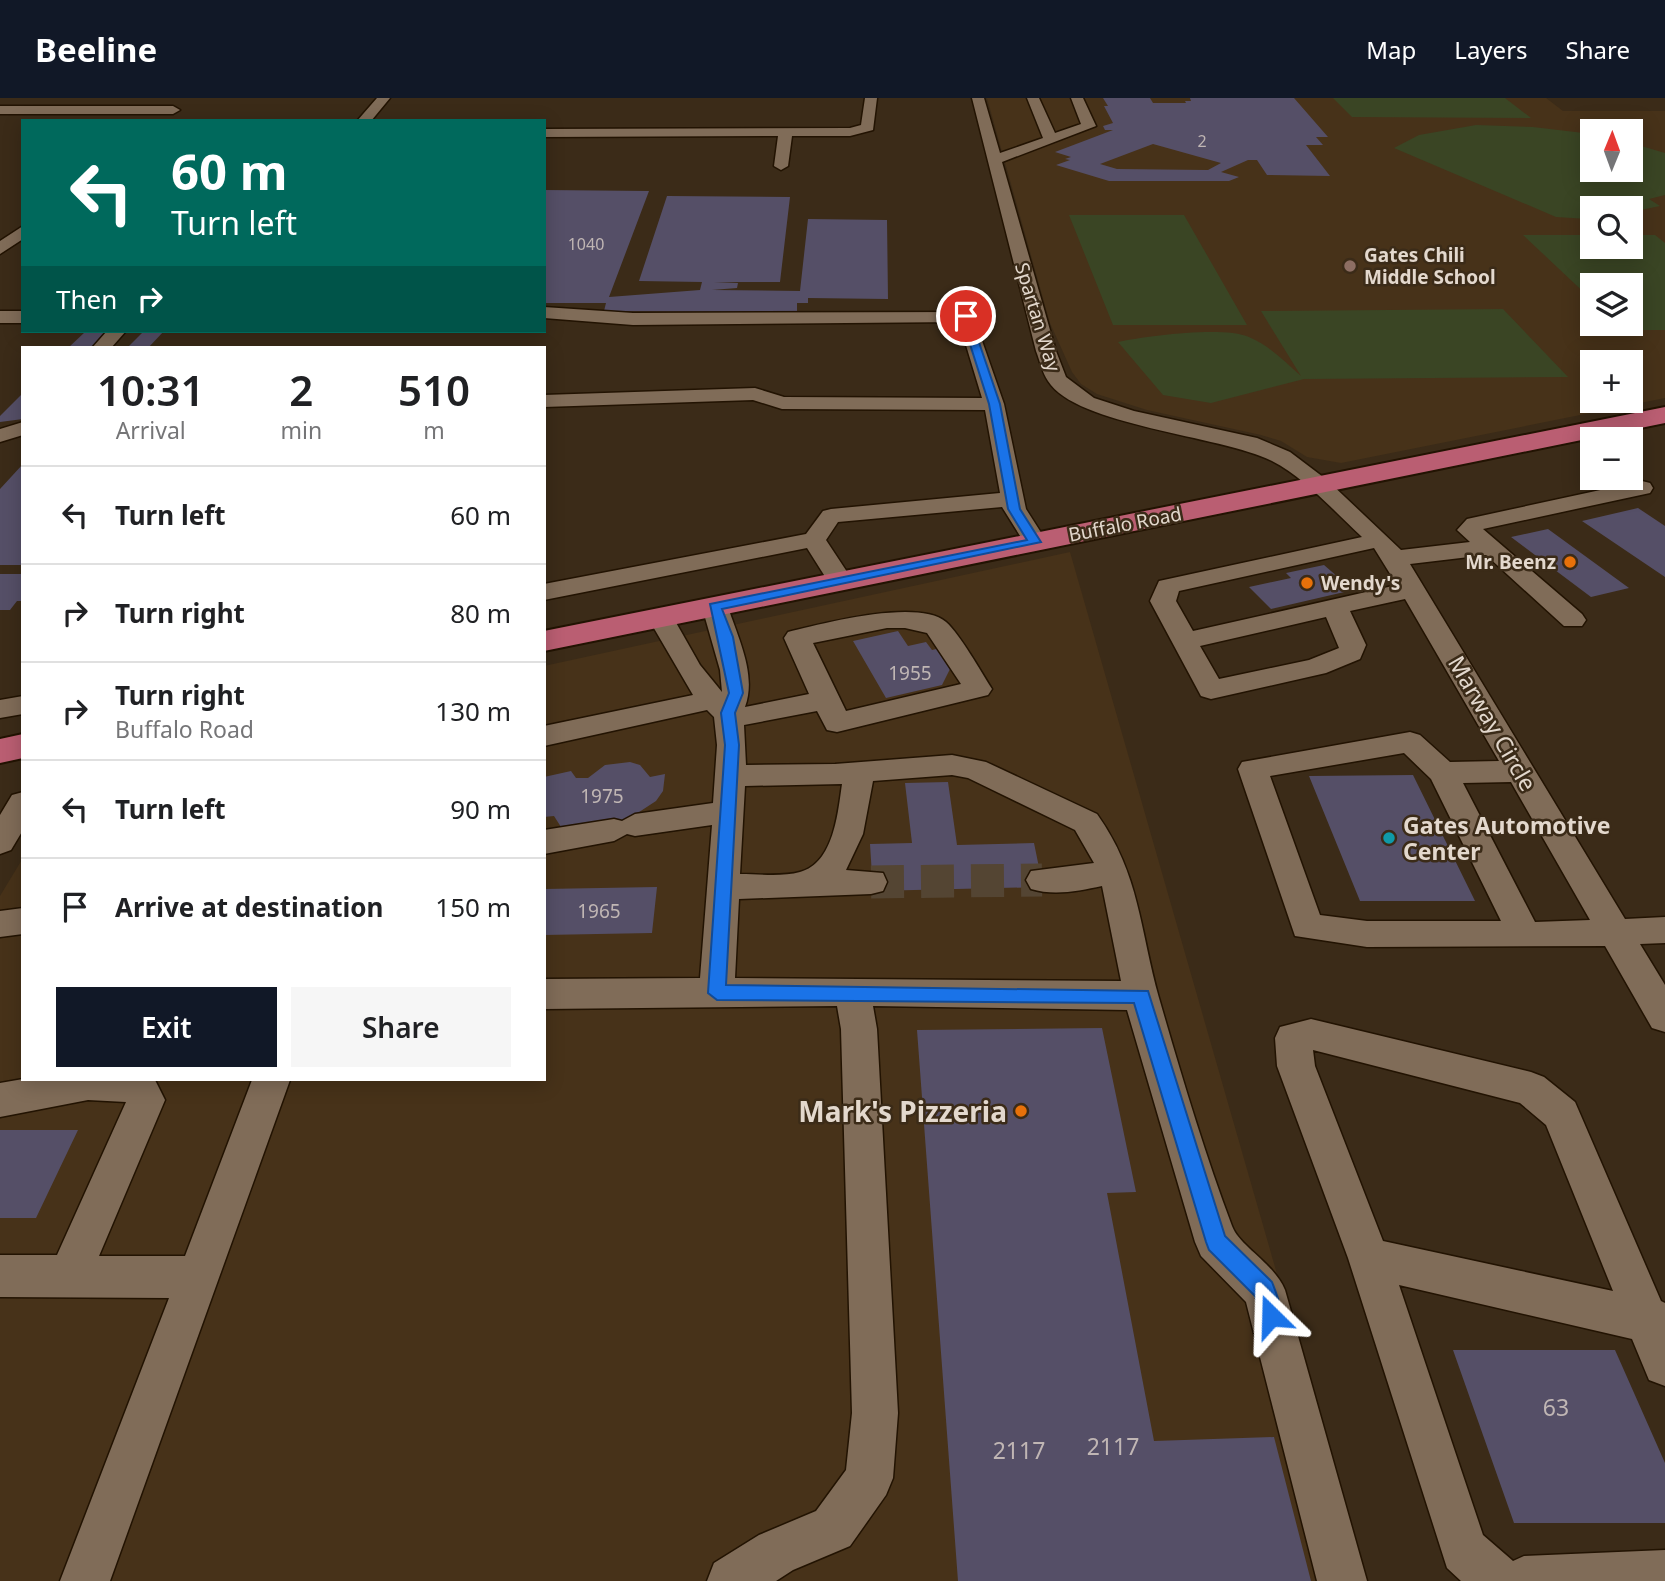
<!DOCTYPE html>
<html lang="en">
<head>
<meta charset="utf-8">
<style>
  :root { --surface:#fff; --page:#f6f6f6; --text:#202124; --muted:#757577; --line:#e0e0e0; --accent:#111827 }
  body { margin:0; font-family:"Noto Sans",sans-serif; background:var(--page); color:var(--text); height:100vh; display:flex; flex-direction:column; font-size:26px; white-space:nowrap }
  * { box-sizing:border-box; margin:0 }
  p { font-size:23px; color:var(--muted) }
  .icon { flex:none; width:38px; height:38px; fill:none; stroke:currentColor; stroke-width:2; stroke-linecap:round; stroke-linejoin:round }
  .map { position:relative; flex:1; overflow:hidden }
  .sheet { position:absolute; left:21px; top:248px; width:525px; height:735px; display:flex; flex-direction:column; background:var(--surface); border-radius:0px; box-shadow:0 4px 18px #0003 }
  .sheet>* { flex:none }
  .hud { position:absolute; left:21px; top:21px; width:525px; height:214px; border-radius:0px; box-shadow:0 4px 18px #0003; background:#00695c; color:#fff; overflow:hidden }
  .needle { width:46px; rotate:1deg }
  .tools { position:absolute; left:1580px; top:21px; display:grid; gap:14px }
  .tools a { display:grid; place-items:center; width:63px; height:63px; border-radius:0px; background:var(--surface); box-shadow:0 4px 18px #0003; font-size:35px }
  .pin { position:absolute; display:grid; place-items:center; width:60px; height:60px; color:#fff; margin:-30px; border:4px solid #fff; border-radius:50%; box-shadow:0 2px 7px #0007 }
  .me { position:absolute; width:77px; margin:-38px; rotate:338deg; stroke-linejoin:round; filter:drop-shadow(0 0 5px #0008) }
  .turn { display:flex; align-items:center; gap:24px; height:147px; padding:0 35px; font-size:32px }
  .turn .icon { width:91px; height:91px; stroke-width:2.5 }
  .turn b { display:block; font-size:49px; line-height:60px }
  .then { display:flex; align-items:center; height:66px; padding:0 35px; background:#0003; gap:14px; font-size:26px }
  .eta { display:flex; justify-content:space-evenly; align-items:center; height:119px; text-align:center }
  .eta b { font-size:42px; font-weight:600; line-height:49px }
  .action { display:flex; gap:14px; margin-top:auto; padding:14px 35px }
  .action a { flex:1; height:80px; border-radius:0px; background:var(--accent); color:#fff; font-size:28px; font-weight:600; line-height:80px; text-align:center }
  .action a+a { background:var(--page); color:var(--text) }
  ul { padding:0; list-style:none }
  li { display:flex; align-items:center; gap:21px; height:98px; padding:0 35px; border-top:2px solid var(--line) }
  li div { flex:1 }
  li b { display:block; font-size:26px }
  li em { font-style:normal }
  header { display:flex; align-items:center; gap:42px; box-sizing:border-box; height:98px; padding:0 35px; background:var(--accent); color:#fff }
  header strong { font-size:33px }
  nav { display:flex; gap:38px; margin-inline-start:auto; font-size:24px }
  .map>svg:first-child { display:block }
  .built { fill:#473219; fill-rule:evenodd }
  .green { fill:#3a4524 }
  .building { fill:#554f67; fill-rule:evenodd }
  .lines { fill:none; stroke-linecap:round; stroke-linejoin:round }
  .minor-tunnel { stroke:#544533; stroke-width:33; stroke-dasharray:33 17; stroke-linecap:butt }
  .minor-casing { stroke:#221302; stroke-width:3 }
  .major-casing { stroke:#221302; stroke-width:4 }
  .minor { fill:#806c58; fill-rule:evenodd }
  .major { fill:#ba5e72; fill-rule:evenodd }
  .route { fill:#1a73e8; stroke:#114b97; stroke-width:2 }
  .education-dot { fill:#8d6e63; stroke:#3b2b18; stroke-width:2.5 }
  .food-dot { fill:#e8710a; stroke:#3b2b18; stroke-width:2.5 }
  .culture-dot { fill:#0f9aa8; stroke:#3b2b18; stroke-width:2.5 }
  .labels { text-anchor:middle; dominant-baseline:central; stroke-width:5; stroke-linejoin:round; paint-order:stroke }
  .far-number-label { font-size:16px; fill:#c0b6b4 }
  .far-poi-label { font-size:19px; font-weight:bold; fill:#e3d8cd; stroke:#3b2b18; text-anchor:start }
  .far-street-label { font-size:19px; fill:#e3d8cd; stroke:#3b2b18 }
  .number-label { font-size:19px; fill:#c0b6b4 }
  .street-label { font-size:23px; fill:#e3d8cd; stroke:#3b2b18 }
  .poi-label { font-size:23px; font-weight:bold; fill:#e3d8cd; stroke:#3b2b18; text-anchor:start }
  .near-number-label { font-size:23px; fill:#c0b6b4 }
  .near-poi-label { font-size:28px; font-weight:bold; fill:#e3d8cd; stroke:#3b2b18; text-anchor:end }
</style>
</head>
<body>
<header>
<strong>Beeline</strong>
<nav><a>Map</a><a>Layers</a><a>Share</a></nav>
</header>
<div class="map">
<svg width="1665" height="1483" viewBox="0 0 1665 1483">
  <rect width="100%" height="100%" fill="#3b2b18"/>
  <path class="built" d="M987,0H1546L1563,13H1665V300L1341,365L1307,359L1281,343L1261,337L1147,312L1097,296L1081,286L1072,274L1050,225ZM1592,33H1631V72H1592ZM1592,110H1631V149H1592ZM1592,187H1631V226H1592ZM1592,264H1631V303H1592Z
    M1070,454L1365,1483H0V798L23,760V982H544V568Z"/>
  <path class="green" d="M1333,0H1505L1531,20L1352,19Z
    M1476,27L1533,29L1592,36V72H1631V45L1665,55V97L1649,101L1660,108L1631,114V110H1592V121H1588L1556,119L1394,50L1419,37Z
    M1069,117H1184L1247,227H1113Z
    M1523,137H1592V149H1631V137H1655L1665,145V232H1625L1619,226H1631V187H1592V202Z
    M1503,211L1568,279L1304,281L1211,305L1163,297L1118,244C1147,238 1223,228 1249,239C1270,248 1284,263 1301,278L1261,213Z"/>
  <path class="building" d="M1103,0H1150L1153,5H1186L1185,3H1191L1190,0H1294L1328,39H1316L1323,47H1306L1330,78L1267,77L1257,62H1248L1221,74L1239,79L1229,83H1109L1056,67L1070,62L1065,61L1071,59L1055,54L1113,32H1105L1103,28L1113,25L1104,8H1108ZM1153,46L1221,65L1208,72L1117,71L1100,66Z
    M544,92L649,93L609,199L700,192L702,184L639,183L667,98L790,99L780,184H714L738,185L737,190L712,192L800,193L808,121L887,122L888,201L808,200V205H797V214L604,213L606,205H544Z
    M144,233H164L148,250H127Z
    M85,234H108L93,250H68Z
    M23,295V321L0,324V318Z
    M23,366V467H0V391Z
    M1638,410L1665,428V479L1582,423Z
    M1548,431L1629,490L1591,499L1511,439Z
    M1324,467L1353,492L1271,511L1249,489L1291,480L1286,475Z
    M0,476H23V503H17L10,512H0Z
    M898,533L908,548L926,544L932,552L945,549L954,563L942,587L886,600L853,543Z
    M630,664L640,667L650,679L665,676L663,693L656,703L633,718L636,733L580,732L575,726L561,729L554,718L544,719V679L571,673L576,680H588L605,667Z
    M1413,677L1475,803H1360L1309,678Z
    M948,684L957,747L1034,745L1043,789L873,793L870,746L912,745L905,685Z
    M657,789L652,835L544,837V791Z
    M1102,930L1136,1094L1107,1095L1154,1343L1274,1339L1311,1483H958L917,932Z
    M0,1032H78L36,1120H0Z
    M1453,1252H1615L1665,1365V1425H1514Z"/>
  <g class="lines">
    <path class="minor-tunnel" d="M871,784L1042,782"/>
    <g class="minor-casing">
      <path id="minor" d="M377,0H390L371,23H357Z
        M865,0H877L873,32L850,38H792L788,68L781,72L774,68L778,38L544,39V31L850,30L861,27Z
        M972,0H984L1000,55L1043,40L1027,0H1039L1055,35L1081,26L1071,0H1083L1096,28L1002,64L1056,253L1066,279L1094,300L1134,313L1257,340L1290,354L1327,382L1401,452L1470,444L1457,432L1467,421L1642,383L1650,385L1653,390L1650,395L1483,431L1582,516L1586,522L1582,528H1564L1486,457L1410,466L1625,821L1665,819V845L1640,846L1665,887V934L1652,930L1605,848L1367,849L1295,838L1238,671L1242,664L1410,634L1420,637L1450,664L1499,663L1405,501L1350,513L1366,547L1360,561L1326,575L1211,601L1201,598L1150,503L1159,483L1362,439C1334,413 1305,380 1272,363C1220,337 1076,328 1048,283C1042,274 1040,263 1036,253ZM1374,450L1397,487L1193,533L1176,503L1179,493ZM1326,519L1339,550L1309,562L1219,581L1200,548ZM1404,655L1431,681L1501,823H1367L1320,817L1270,678ZM1511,684L1590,822L1535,824L1463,685Z
        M0,8H173L180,12L173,16H0Z
        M23,128V141L0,156V143Z
        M544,209L633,215L972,214L1004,306L1026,411L1047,444L1043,449H1027L1002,409L838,424L826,442L853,483L849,488H831L807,450L544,502V486L806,436L823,413L831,411L1000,395L985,312L782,311L753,302L544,309V297L755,290L784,299L982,300L959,224L633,227L544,220Z
        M0,213H23V225H0Z
        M107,233H126L111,250H92Z
        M23,324V337L0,344V331Z
        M715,501L724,504L728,509C738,540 757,577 745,609L809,596L784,540L788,534C821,526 918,500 946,524C960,536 981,574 992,591L988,597L837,634L827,632L817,613L744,627L746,667L835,666L952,657L986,664L1097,716C1140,776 1140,833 1159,900C1181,976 1204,1054 1232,1128C1240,1149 1274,1165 1285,1192L1367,1483H1317L1246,1204L1201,1158L1195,1144L1127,912L873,908L877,931L898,1315L893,1380L886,1397L850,1448L793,1472L776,1483H707L714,1465L759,1437L816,1413L846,1372L852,1315L841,931L837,908L544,911V881L700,880L712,727L635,738L627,736L614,743L544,756V732L614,721L622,723L635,716L713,705L717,647L714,619L707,612L544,648V628L693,597L648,520L652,514H670L700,567L722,594L720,572L702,509L706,504ZM887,530H905L927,535L961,586L846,613L813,545ZM952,677L968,680L1075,732L1094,765L1031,773L1026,782L1031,791C1054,798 1079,793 1102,788L1121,883L735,880L739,801L871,796L883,793L887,784L883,775L846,772L863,736L873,683ZM842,686C838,714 834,765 800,774C782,779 759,776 740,776L745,688Z
        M23,598V616L0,620V602Z
        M23,694V732L11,752L0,756V717L12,697Z
        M23,810V836L0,839V813Z
        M1311,921L1531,974L1544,979L1575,1004L1661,1203L1665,1205V1288L1649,1282L1632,1241L1399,1187L1483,1437L1513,1463L1524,1458L1665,1452V1483H1461L1447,1470L1348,1160L1277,968L1275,940L1280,929ZM1313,952L1520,1005L1546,1027L1613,1193L1383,1143L1315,968Z
        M23,981L155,982L165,1002L99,1158H185L252,982H290L110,1483H60L169,1200L0,1199V1157H57L126,1004L88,1002L0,1019V985Z"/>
    </g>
    <g class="major-casing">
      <path id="major" d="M1665,309V325L544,553V533Z
        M23,636V660L0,665V641Z"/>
    </g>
    <use href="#minor" class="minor"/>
    <use href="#major" class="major"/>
  </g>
  <path class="route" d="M966,215L970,218L1000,306L1020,411L1041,444L722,511L733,539L743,595L735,615L739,647L726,887L1148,893L1225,1138L1272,1184C1277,1197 1284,1213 1279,1226L1271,1229L1264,1226L1255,1198L1209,1152L1206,1144L1134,905L717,902L708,895L725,647L721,615L729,595L710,506L1027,442L1008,411L989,306L961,218Z"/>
  <circle class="education-dot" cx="1350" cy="168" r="7"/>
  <g class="food-dot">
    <circle cx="1570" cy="464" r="7"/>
    <circle cx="1307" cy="485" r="7"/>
    <circle cx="1021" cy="1013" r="7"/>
  </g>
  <circle class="culture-dot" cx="1389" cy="740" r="7"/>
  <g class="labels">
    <g class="far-number-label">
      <text x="1202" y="43">2</text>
      <text x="586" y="146">1040</text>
    </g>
    <g class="far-poi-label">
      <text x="1364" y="157">Gates Chili<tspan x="1364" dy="22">Middle School</tspan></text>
      <text x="1556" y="464" text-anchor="end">Mr. Beenz</text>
      <text x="1321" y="485">Wendy's</text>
    </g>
    <g class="far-street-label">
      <text transform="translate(1038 219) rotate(73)">Spartan Way</text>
      <text transform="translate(1125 426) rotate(-11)">Buffalo Road</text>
    </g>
    <g class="number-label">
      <text x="910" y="575">1955</text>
      <text x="602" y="698">1975</text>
      <text x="599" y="813">1965</text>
    </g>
    <g class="street-label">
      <text transform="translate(1493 625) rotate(60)">Marway Circle</text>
    </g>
    <g class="poi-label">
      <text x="1403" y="727">Gates Automotive<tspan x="1403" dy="26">Center</tspan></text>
    </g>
    <g class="near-number-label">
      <text x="1556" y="1309">63</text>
      <text x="1113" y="1348">2117</text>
      <text x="1019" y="1352">2117</text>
    </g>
    <g class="near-poi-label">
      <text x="1007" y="1013">Mark's Pizzeria</text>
    </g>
  </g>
</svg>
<div class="tools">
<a><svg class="needle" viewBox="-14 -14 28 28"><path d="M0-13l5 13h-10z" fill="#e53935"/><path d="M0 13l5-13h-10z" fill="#757577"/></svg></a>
<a><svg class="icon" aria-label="search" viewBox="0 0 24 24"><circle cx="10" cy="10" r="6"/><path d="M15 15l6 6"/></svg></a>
<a><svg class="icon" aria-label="layers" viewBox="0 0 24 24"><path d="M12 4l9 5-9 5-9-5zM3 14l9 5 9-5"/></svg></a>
<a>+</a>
<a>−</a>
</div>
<div class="pin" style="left:966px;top:218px;background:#d93025"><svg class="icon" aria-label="arrive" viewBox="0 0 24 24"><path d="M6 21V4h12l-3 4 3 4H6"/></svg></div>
<svg class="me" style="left:1271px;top:1218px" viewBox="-20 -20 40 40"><path d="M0-17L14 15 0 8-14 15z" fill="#1a73e8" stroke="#fff" stroke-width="4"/></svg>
<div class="hud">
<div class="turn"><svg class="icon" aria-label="left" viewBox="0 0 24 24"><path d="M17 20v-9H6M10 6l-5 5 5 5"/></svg><div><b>60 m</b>Turn left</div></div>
<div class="then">Then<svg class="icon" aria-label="right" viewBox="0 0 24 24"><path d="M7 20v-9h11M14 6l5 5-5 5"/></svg></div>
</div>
<section class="sheet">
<div class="eta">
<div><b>10:31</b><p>Arrival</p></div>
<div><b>2</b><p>min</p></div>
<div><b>510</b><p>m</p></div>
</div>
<ul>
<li><svg class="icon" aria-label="left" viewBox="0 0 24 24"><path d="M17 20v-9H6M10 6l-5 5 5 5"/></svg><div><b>Turn left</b></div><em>60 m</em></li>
<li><svg class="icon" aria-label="right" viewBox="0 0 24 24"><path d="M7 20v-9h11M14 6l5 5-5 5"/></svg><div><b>Turn right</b></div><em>80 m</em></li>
<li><svg class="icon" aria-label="right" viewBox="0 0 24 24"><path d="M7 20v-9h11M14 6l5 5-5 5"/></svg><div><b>Turn right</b><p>Buffalo Road</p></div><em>130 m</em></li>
<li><svg class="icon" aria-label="left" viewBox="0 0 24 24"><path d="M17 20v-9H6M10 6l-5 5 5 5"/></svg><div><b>Turn left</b></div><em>90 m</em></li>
<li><svg class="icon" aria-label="arrive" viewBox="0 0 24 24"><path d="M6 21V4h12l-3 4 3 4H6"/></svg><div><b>Arrive at destination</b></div><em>150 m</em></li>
</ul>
<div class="action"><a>Exit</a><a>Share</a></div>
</section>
</div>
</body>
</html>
